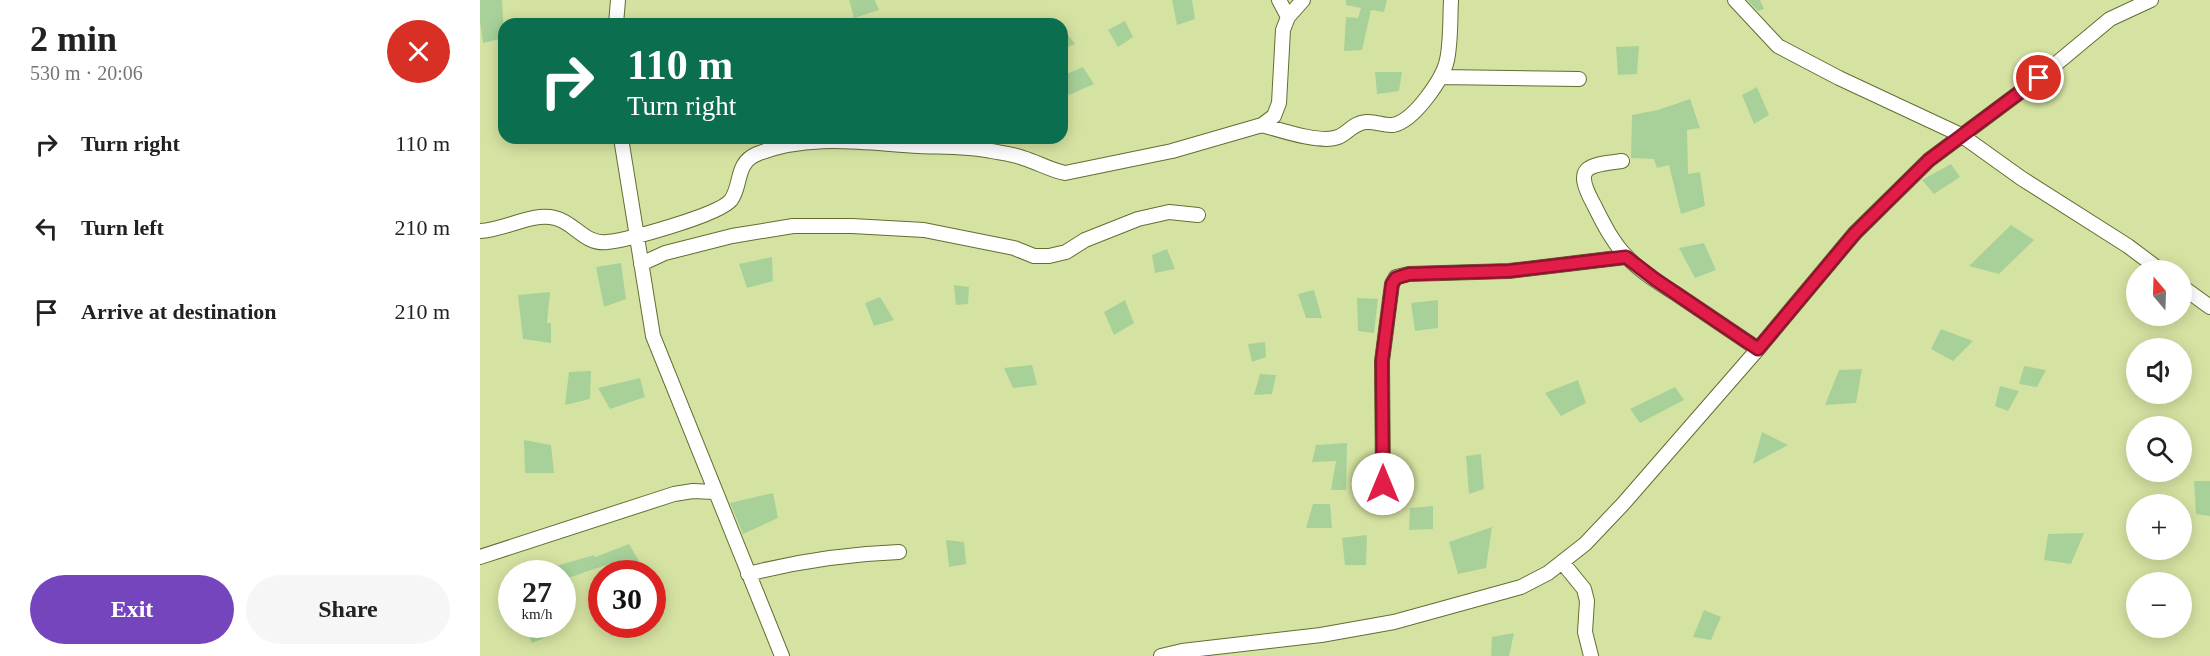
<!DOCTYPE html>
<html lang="en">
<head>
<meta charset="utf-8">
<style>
  :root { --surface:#fff; --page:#f6f6f6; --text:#222; --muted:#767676; --accent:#7445bd }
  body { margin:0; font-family:"Times New Roman",serif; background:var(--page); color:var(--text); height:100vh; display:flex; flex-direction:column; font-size:22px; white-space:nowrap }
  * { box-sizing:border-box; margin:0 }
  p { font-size:20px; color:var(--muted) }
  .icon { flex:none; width:33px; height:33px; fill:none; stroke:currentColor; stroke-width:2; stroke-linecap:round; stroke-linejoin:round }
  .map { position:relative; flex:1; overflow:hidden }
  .details { display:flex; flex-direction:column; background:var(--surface); width:480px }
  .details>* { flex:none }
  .banner { position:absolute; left:18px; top:18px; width:570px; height:126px; border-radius:18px; box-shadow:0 3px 15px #0003; background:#0b6e4f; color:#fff; overflow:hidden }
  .needle { width:39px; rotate:341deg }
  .controls { position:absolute; left:1646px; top:260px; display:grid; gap:12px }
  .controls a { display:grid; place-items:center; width:66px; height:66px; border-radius:50%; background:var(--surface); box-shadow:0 3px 15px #0003; font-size:30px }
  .speed { position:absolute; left:18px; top:560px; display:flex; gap:12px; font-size:30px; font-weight:700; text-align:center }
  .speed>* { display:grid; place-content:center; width:78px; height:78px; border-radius:50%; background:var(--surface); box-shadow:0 3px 15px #0003; line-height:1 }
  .speed small { font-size:15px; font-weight:400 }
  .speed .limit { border:9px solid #d22; background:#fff; color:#111 }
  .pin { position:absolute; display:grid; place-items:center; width:51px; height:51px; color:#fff; margin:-26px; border:3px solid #fff; border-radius:50%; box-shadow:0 2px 6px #0007 }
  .me { position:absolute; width:66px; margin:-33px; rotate:0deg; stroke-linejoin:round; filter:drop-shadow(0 0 4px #0008) }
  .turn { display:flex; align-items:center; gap:21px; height:126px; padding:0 30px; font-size:27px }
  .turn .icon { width:78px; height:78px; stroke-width:2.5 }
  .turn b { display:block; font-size:42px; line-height:51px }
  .round { display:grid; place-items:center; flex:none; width:63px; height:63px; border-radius:32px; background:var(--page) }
  .summary { display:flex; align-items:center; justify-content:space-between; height:102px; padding:0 30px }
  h1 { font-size:36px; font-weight:600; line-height:45px }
  .cta { display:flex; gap:12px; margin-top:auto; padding:12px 30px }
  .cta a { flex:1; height:69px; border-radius:36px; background:var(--accent); color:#fff; font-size:24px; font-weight:600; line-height:69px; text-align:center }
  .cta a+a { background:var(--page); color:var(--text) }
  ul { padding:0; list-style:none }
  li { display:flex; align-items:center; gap:18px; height:84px; padding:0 30px }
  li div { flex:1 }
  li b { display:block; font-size:22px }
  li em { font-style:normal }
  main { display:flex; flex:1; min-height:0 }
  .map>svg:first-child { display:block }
  .building { fill:#a8d19a }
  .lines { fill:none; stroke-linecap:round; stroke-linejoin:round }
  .minor-casing { stroke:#636e31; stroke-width:16 }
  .minor { stroke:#fff; stroke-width:14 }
  .route-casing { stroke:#92132f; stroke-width:15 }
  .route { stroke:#e11d48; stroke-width:10 }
</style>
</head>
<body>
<main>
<section class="details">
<div class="summary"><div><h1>2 min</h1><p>530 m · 20:06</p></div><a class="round" style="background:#d93025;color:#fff"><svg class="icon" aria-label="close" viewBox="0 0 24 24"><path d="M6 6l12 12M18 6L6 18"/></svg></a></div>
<ul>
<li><svg class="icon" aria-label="right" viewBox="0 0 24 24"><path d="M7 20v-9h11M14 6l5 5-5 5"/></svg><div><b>Turn right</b></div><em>110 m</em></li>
<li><svg class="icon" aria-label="left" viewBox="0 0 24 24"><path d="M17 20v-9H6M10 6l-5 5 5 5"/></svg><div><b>Turn left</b></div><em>210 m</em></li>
<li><svg class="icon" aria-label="arrive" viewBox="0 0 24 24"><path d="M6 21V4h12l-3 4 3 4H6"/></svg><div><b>Arrive at destination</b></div><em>210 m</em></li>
</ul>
<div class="cta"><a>Exit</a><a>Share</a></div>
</section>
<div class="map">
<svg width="1730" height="656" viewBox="0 0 1730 656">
  <rect width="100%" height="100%" fill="#d5e3a2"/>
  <path class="building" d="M0,0H22L24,38L3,43L0,22Z
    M369,0H395L399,10L374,18Z
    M692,0H712L715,19L697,25Z
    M866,0H907L904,12L891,10L882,50L864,51L866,17L878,18L881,8L866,5Z
    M1267,0H1280L1284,9L1278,11Z
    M645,21L653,37L638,47L628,30Z
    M582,27L595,44L582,49Z
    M1159,46L1157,74L1138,75L1136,47Z
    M603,67L614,84L589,95L582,84V76Z
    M895,72H922L919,91L897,94Z
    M1277,87L1289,115L1274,124L1262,95Z
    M1210,99L1220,128L1207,130L1208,174L1220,172L1225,206L1201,214L1189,165L1177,168L1174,159L1151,158L1152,115L1178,110Z
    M1471,164L1480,177L1454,194L1442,180Z
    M1531,225L1554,240L1519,274L1489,266Z
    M1224,243L1236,270L1215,278L1199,248Z
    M687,249L695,269L675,273L672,255Z
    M292,257L293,281L267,288L259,264Z
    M141,263L146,299L124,307L116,267Z
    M474,285L489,287L488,304L476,305Z
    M834,290L842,318H826L818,294Z
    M70,292L67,323H71V343L43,339L38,295Z
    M400,297L414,320L394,326L385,303Z
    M877,298L898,299L894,333L878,331Z
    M645,300L654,323L634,335L624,312Z
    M958,300V328L935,331L931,303Z
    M1461,329L1493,341L1473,361L1451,349Z
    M785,342L786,357L772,362L768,344Z
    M552,365L557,385L533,388L524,368Z
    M1544,366L1566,370L1557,387L1539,384Z
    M1382,369L1376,403L1345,405L1359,370Z
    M111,371L110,399L85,405L89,372Z
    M780,374L796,375L792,394L774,395Z
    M160,378L165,397L130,409L118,388Z
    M1098,380L1106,403L1081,416L1065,393Z
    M1520,386L1539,391L1528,411L1515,406Z
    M1195,387L1204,400L1160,423L1150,409Z
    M1282,432L1308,445L1273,464Z
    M44,440L71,445L74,473H45Z
    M867,443L866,490H851L856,461L832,462L836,445Z
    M1001,454L1004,489L989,494L986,456Z
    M1714,481H1730V516L1716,514Z
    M293,493L298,518L263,534L250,503Z
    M833,504H850L852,528H826Z
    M953,506V529L929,530L930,508Z
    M1012,527L1006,568L978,574L969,542Z
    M1604,533L1591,564L1564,560L1568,534Z
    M887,535L886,565H865L862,538Z
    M466,540L484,542L486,564L469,567Z
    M149,544L166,573H139L132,563L82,580V573H62V570L114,555L115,557Z
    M1224,610L1241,617L1231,640L1213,637Z
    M43,624H62L69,636L52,643Z
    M1034,633L1029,656H1011L1012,637Z"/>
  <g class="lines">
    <g class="minor-casing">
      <path id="minor" d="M799,0L808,17
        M1255,0L1298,46L1359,78L1481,135L1541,178L1648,246L1680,270
        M136,24L138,0
        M961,77L1099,79
        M782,125C800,130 841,144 858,137C868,133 873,123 886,122C895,121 904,126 913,125C934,121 963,79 967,60C971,41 970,19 971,0
        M141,138L173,336L302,656
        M1142,161C1108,165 1093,166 1113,203C1122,221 1132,242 1147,257C1161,272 1181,284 1198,295C1225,313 1251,331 1278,349
        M0,231C25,230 52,212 75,218C94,222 105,245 127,242C148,240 239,215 251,200C262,185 255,163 277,154C328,133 386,143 439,146C462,147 488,146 511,151C522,153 533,154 543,158C557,162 570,170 585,173L692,151L782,125L794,116L799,103L803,30L808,17L823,0
        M161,264L185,253L252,236L313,226H372L444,230L534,248L554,256H569L586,252L605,240L658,219L689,212L718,215
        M1701,286L1730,307
        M903,484L902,361L912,284L916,277L929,274L1029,271L1146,257
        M0,557L194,494L213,491L234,492
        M1082,562L1104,589L1107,601L1105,632L1111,656
        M268,574C319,561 365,554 419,552
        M681,656L702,651L841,635L914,622L1041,587L1068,573L1105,544L1143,504L1278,349L1375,233L1449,160L1559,78L1630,19L1671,0"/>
    </g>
    <use href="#minor" class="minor"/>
  </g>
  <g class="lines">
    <g class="route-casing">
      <path id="route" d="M903,484L902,361L912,284L916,278L929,274L1029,271L1146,257L1176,280L1278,349L1375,233L1449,160L1559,78"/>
    </g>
    <use href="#route" class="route"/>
  </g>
</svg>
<div class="controls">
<a><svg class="needle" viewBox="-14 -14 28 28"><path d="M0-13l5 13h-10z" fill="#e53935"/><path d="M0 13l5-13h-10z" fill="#767676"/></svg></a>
<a><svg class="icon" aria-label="sound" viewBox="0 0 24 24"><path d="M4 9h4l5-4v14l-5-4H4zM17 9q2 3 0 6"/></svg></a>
<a><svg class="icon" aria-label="search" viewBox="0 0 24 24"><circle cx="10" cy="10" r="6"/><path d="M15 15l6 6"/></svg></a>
<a>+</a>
<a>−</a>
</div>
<div class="speed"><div>27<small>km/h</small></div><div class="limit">30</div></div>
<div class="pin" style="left:1559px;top:78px;background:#d93025"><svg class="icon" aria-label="arrive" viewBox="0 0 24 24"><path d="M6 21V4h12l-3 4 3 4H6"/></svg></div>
<svg class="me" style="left:903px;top:484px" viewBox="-20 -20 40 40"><circle r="19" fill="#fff"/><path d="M0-13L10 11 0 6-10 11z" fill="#e11d48"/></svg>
<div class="banner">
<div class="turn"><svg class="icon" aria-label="right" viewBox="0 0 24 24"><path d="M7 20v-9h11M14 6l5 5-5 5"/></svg><div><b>110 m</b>Turn right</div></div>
</div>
</div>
</main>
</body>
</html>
